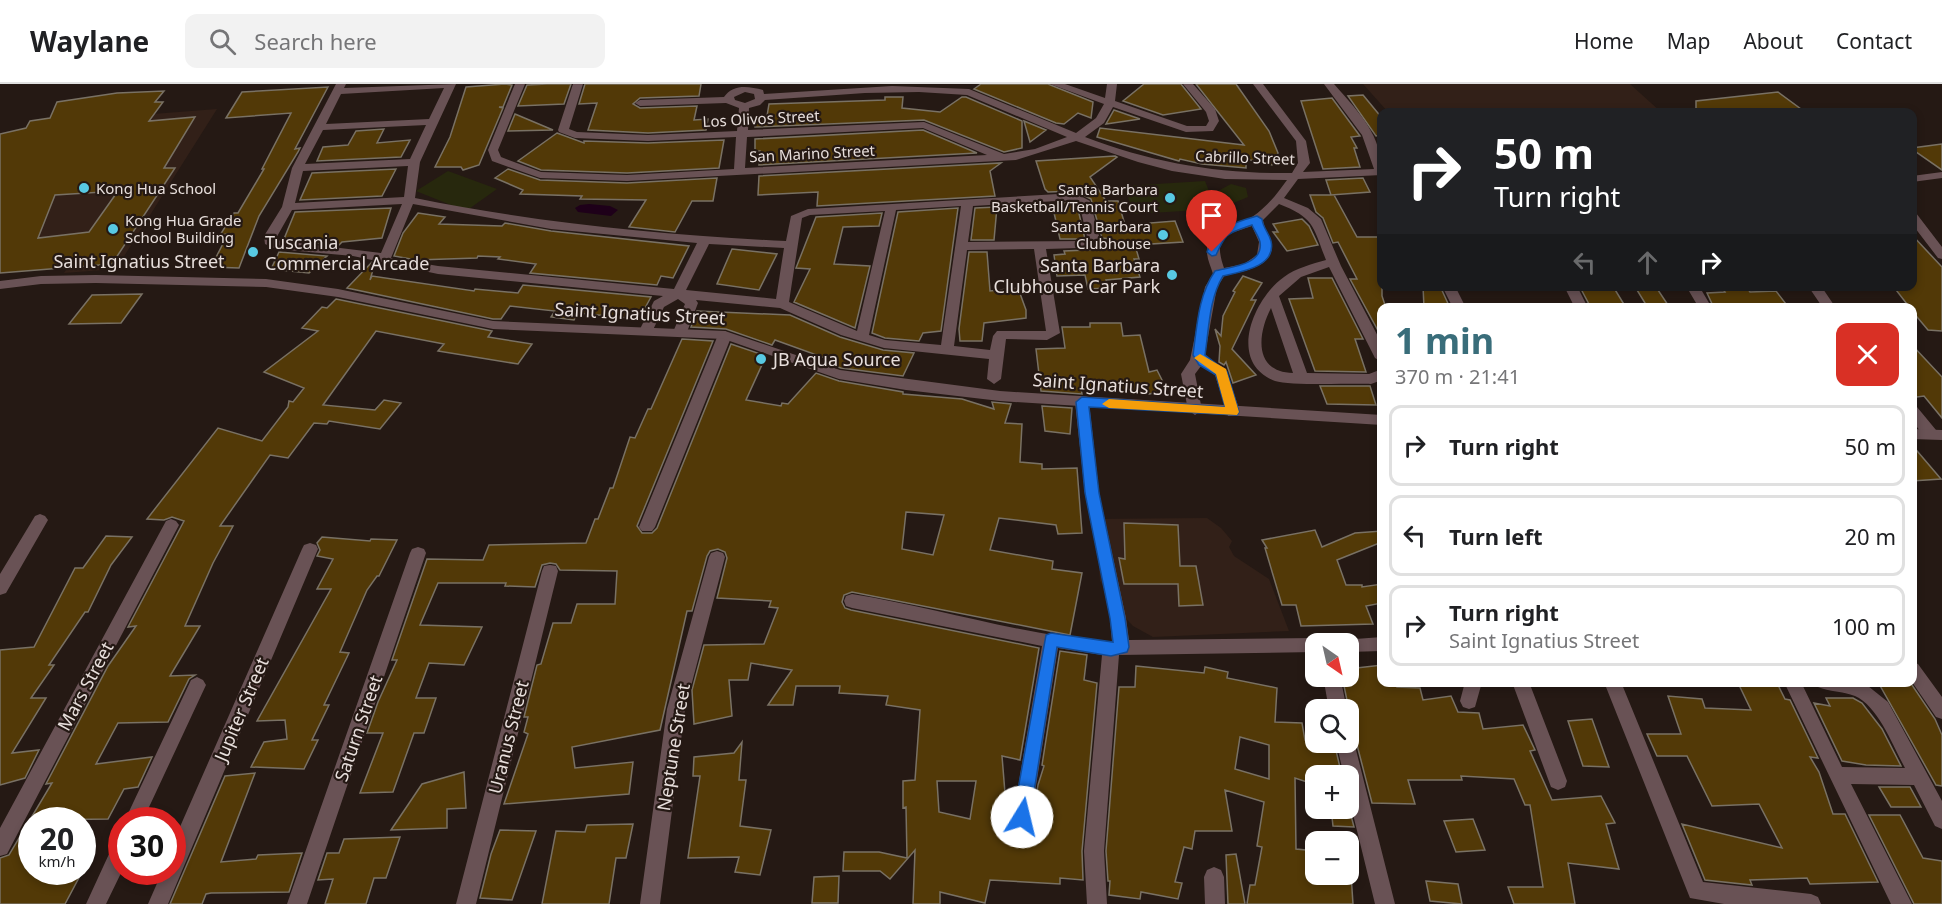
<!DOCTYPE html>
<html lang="en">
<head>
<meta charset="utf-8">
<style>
  :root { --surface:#fff; --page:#f2f2f2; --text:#202124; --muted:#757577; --line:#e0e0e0; --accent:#396d7a }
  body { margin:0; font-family:"Noto Sans",sans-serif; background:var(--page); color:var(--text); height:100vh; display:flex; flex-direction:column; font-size:22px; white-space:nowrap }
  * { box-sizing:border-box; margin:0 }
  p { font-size:20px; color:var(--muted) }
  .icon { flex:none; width:33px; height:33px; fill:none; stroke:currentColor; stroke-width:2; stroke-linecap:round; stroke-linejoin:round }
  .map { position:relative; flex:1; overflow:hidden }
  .sheet { position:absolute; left:1377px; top:219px; width:540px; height:384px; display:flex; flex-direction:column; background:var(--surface); border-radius:12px; box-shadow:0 3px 9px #0003 }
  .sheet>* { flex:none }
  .banner { position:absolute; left:1377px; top:24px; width:540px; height:183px; border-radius:12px; box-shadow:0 3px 9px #0003; background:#202124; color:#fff; overflow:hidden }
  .needle { width:39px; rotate:146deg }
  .controls { position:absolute; left:1305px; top:549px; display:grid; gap:12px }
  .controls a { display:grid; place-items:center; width:54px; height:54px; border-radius:12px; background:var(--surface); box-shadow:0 3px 9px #0003; font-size:30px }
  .speed { position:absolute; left:18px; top:723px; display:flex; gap:12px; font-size:30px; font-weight:700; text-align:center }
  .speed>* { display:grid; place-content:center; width:78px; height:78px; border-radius:50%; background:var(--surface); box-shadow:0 3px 9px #0003; line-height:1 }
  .speed small { font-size:15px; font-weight:400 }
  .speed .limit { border:9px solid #d22; background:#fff; color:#111 }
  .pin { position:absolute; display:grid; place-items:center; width:51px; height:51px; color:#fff; margin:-62px -26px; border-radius:50% 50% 50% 0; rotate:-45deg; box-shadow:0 0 6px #0007 }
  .pin .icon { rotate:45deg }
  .me { position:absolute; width:66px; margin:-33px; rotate:9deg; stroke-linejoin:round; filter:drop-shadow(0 0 4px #0008) }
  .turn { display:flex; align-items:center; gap:21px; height:126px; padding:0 18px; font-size:27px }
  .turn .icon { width:78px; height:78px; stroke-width:2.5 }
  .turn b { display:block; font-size:42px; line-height:51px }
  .lanes { display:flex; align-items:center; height:57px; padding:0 18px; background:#0003; justify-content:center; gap:30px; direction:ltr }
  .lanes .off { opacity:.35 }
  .round { display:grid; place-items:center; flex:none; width:63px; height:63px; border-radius:12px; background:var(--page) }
  .overview { display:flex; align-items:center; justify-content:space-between; height:102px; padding:0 18px }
  h1 { font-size:36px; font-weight:700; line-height:45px; color:var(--accent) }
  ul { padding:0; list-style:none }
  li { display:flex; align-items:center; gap:18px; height:81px; margin:0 12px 9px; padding:0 6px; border:3px solid var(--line); border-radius:12px }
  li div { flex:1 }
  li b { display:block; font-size:22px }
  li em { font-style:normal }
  header { display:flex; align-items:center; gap:36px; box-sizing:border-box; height:84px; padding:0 30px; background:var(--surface); border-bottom:2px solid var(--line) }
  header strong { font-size:28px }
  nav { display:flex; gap:33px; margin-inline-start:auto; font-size:21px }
  .search { width:420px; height:54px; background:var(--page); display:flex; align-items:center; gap:15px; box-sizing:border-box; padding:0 21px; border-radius:12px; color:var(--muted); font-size:22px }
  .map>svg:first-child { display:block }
  .built { fill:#322018 }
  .green { fill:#27280d }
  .water { fill:#1e0019 }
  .building { fill:#523907; stroke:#797164; stroke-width:1.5; fill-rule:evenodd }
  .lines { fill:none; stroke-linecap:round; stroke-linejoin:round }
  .minor { fill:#695255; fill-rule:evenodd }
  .tertiary { fill:#695255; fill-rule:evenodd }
  .route { fill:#1a73e8; stroke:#114b97; stroke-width:1.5 }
  .slow { fill:#f59e0b }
  .poi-dot { fill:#58c9e3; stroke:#251914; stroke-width:2 }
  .labels { text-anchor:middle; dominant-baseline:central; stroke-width:4.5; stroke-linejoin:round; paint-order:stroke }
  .far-street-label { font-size:15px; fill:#e7dedb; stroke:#251914 }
  .far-poi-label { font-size:15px; fill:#e7dedb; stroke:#251914; text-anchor:start }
  .poi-label { font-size:18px; fill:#e7dedb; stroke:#251914; text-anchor:start }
  .street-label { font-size:18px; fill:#e7dedb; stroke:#251914 }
</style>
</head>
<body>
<header>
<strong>Waylane</strong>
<div class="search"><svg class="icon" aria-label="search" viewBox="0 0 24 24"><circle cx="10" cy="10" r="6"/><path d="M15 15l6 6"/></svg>Search here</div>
<nav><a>Home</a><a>Map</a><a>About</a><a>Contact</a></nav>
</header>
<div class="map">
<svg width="1942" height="820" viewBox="0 0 1942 820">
  <rect width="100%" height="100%" fill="#251914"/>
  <path class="built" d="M1363,0H1630L1661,28H1388Z
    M217,25L116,185L64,189L88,153L0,165L114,33Z
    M1207,434L1221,444L1232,457L1229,463L1234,472L1269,495L1289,547L1153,553L1133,542L1118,526L1100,497L1095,435Z"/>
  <path class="green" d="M448,87L497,105L466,127L416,107Z
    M1205,97L1216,125L1134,130L1124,102Z
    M1231,100L1246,104L1248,113L1231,120L1220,119L1218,107Z"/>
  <path class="water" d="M589,120L610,122L618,126L611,132L578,128L575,124L580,121Z"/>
  <path class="building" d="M505,0L512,1L503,23H499L503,24L479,81L463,86L461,83H435L450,53L466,3Z
    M547,0H571L564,20L518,22L527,1Z
    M585,0H701L699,12L640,14L633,20L640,24L697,22L694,36L708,35L706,46L648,49L588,46L597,19L579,20Z
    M981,0H1048L1093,18L1091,34L1078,29L1064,40L1056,39L974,5Z
    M1144,0H1181L1201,25L1163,31L1123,17Z
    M1196,0H1236L1269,47L1278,69L1272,81L1246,75V84L1202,80L1180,75L1179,77L1097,53L1100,44L1244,61Z
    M328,3L295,65L300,64L298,68L259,132L239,184L211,183L228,150L220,151L234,129H238L264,85H262L291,29L226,34L242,8Z
    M164,7L155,18H163L149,37L195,33L164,84H175L112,180L0,189V50L26,44L30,37L50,34L57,18L117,9ZM118,107L89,148L38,154L55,111Z
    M1778,8L1805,28H1696V17Z
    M1363,11L1382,34V51L1376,52L1348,12Z
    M885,13H903L902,24L940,28L962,13H966L1022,37V64L1004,68L924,36L755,43L754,33L767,32L769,20L885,16Z
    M1332,14L1360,52L1351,53L1357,64H1354L1360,83L1323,85L1301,17Z
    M1114,26L1140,35L1106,40Z
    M515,30L553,46L508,47Z
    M1024,37L1046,46L1030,58Z
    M384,45L377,59L410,56L401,73L317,77L323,63L348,61L356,47Z
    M923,46L977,69L759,81L760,67H755V55Z
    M557,49L584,59V57L648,59L724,56L719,84L627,89L541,86L518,77Z
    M1942,60V86L1912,65V64Z
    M1115,72L1117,73L1090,93L1106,117H1118L1125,141L1175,137L1183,158L1135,161L1139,175H1134L1140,193L1106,196L1108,204L1088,205L1085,191L1057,192L1054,171L1065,170L1064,167L1111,165L1115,159L1111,155L1102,154L1091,115L1075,107L1048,108L1045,105L1036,77Z
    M1001,79L990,87L995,112L817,122L818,108L758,111L759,92Z
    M396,85L382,112L300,116L312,89Z
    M508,85L540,96L627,99L717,94L713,117H692L675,148L629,143L646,116L580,115L582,112L520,110L523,106L495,94Z
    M1363,94L1370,108L1331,111L1326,96Z
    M1310,111H1334L1357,153H1382V212L1386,224H1382V254L1350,195H1357L1338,158L1333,159L1323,134L1316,128Z
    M1073,118L1077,121L1085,155H1060L1052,120Z
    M997,123L994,156H971L975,124Z
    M391,124L382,154L342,158L338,162L284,155L295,128Z
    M958,124L941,247L923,249L919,257L885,254L872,249L898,128Z
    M418,129L445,133L439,140L502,142L505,139L551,147L689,162L673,194L661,192L657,201L530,189L536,180L498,175L500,173L478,172L477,174L416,176L394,172L403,149Z
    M882,129L879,142L843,143L834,180L870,182L855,244L794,218L810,185L796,184L816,133Z
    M1302,135L1309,142L1318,161L1287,167L1273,148H1278L1273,140Z
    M1912,151L1942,183V247L1928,246L1912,227V224H1910L1893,202H1912Z
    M732,165L777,170L759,206L717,200Z
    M279,168L327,172L309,189L271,185Z
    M969,168H987L990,207L1018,204L1026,226V234L984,239L982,257H960L959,245Z
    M372,178L375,179L370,196L372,192L474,207L475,205L518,209L523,201L651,213L639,235L578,229L574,236L551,233L555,227L510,222L501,235H493L347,204Z
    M1243,192L1262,199L1251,216H1256L1232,265L1256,291L1233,299L1226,278L1224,281L1219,278L1220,262L1215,245L1221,252L1223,232L1235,208L1233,207Z
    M1308,194H1332L1363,255H1355L1366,288L1315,287L1289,215L1313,214Z
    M1423,202H1440L1450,224H1424Z
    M1721,202H1746L1750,208L1776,207L1789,224H1714L1707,209L1725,208Z
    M1614,204L1625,222H1590L1581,205Z
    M1637,206H1658L1670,224H1648Z
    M142,210L121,239L69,240L92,211Z
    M336,215L492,247L488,253L532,260L518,280L438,267L444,260L376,247L323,321L375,326L384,316L401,319L380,345L329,337L327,340L314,339L288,374L270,371L220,442H233L213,479L185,542H200L170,592L195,591L189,595L168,638L118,639L96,680L152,673L138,703L124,705L108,735L32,736V788H82L65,820H0V774L9,771L52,699L46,700L108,582L136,542L128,543L184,437L172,433L164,436L147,435L218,344L262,357L288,323L289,317L293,318L304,304L264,288L318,247L302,244L322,223L327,224Z
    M697,227L790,231L840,253L883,266L914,269L903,292L841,284L825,279L828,275L775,256L772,261L726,245L691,243Z
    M1090,239H1121L1123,252L1140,251L1149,288L1157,286L1167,306L1149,310L1148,307L1120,308L1119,304L1081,305L1082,310L1041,307L1036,265L1065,264L1062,243H1090Z
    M682,255L713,257L637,442L642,449H652L657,444L731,260L766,272L746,316L781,322L782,319L788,320L816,289L839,297L903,308V310L962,315L994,325L992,318L1011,320L1005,339L1022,340L1020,378L1042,380V385L1077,384L1082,449L1058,450L1056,441L999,434L990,466L1053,477L1052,485L1082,489L1070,551L852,508L844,511L842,518L845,524L851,526L1039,564L1020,676L1002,672L1005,709H1015L1011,734L1014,741L1021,744L1030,741L1033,734L1038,701L1044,682L1042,681L1060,567L1087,571L1084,596L1097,599L1082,767L1083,796L1060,794V800L990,796L985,819L940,808V820H913L915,766L890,795L880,787H843L844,768H879L907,774L906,723L903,724V697L915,696L920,626L886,621L888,612L839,609L840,602H796L793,621H768L792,586L751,579L748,596H729L732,632L694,640L692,606L704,561L764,560L778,524L769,523L771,517L717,514L727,474L725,468L718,465L710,467L707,472L692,527H687L660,646L572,663L575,684L633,678L629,710L504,720L528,650L524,648L528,633H524L537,581L541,580L553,539H571L577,520H615L617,487L560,486L556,480L550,479L542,481L535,503L505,502L506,499H438L420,541L482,543L464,581L429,579L416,614H436L424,649H414L393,708L360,709L383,649H367L378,618L397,576H392L427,475L483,476L489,461L586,459L595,435H598L610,404H613L630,353L635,354L648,325H651ZM906,428L944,431L933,471L902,465ZM937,697H976L970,735L939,728Z
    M1912,261L1942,293V334L1924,312L1917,313L1912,307Z
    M1320,302H1370L1376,321L1327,320Z
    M1042,322L1072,324L1070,350L1045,347Z
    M1912,361L1941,395L1912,397Z
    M1124,439L1178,441L1180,482H1196L1203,521L1179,522L1178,500H1124L1119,474L1125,475Z
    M1315,446L1322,463L1355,449L1382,447V458L1337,476L1346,501H1362V503L1382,500V519L1366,522L1373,540L1301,542L1296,521H1282L1265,464H1267L1262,456Z
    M106,452L132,453L111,481L88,528H85L49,581H54L31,614H46L12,669L39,666L25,694L0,701V566L34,563L75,484H83Z
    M322,453L370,457L371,455L397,456L379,492H377L367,506L340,568L349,569L324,621H329L312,656H318L304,685L251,683L264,658L287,655L285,636L257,637L331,505H317L333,475L317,472L320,466L317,459Z
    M1382,581V598H1397V603L1420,604L1423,616L1451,612L1458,628L1479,629L1483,645L1523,641L1535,666L1530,667L1552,716L1601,712L1615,739L1606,740L1619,785L1568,779L1575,820H1514L1508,803H1543L1530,721H1525L1514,695L1461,692L1462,696H1408L1415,720L1372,719L1356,657L1348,649L1349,626L1342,592H1348V585Z
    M1136,582L1204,589L1205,583L1228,588L1227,594L1277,604L1275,638L1302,639L1305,656L1334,658L1342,692H1316V701L1295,694L1296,765L1316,767V790H1351L1353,820H1247L1250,801H1255L1262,763L1257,762L1264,718L1225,706L1232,747H1195L1192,765L1184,763L1175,798L1182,799L1178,815L1141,808L1140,815L1109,811L1110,797H1108L1106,767L1119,603H1135ZM1240,653L1269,661V695L1235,685Z
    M1878,598H1910L1935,635L1942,651V702L1936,701Z
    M1739,601H1778L1785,615L1790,616L1818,674L1810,673L1819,688L1833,730H1845L1878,798L1810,800L1807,794L1750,796L1752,801L1705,796L1682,740L1782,764L1759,720L1712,722L1687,672H1657L1647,650H1681L1668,612L1702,615L1705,624L1751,626Z
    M1826,614H1853L1862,619L1882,645L1901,682L1866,681L1842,677L1814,619L1830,622Z
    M1592,635L1609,683L1583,682L1568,637Z
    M742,658L739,696H746L740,742L771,746L760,791L735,788L739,773L688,774L700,692H693L694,673L734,669Z
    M464,688L466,724L447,725V744L391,746L422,700Z
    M255,689L221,778L256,775L258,771L302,769L289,808L211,809L206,810L202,820H170L225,692Z
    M1879,703H1910L1921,723H1891Z
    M1331,724H1349L1354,743L1333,742Z
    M1869,731H1900L1923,774L1942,777V820H1914Z
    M1473,735L1485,766L1456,768L1444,737Z
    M633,740L626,774H616L609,820H542L556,747L585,748L587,741Z
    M500,746L536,747L512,816L480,814L491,770Z
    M400,753L386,794H374L366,820H325L333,795L318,796L327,769H339L344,755Z
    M1236,770L1245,820H1228L1226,771Z
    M839,792L838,819H812L814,793Z
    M1426,797L1458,800L1462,820L1430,817Z"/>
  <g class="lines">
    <path class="minor" d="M336,0H346L344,4L456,0L420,78L415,114C538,139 661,151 786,157L791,132L808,125L1075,109L1090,117L1100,156L1111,157L1113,160L1111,163L1046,165L1060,249L1047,256L1006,255L1001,295L994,300L987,295L989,275L884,264L841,251L780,224L696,216L698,219L687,248L680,252L673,248L685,220L678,215L664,223L651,250L646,251L639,247L654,217L663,212L438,190L353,172L276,165L265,160L264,152L282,123L292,84ZM444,4L429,35L326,40L341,10ZM426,41L410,75L305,80L323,46ZM408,82L404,113L295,119L303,87ZM1073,116L1079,119L1088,157L968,158L973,122ZM402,120L381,169L275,156L292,126ZM413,120L551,145L697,159L674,205L438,182L391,174ZM961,122L941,261L885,256L869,251L896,126ZM885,127L857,247L789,218L802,134L810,131ZM709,160L784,164L776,215L686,206ZM1034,165L1046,247H997L993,252L990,266L954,262L967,166Z
      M515,0H525L498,66L501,73L541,88L627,91L734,85L736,53L648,57L575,54L559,48L558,46L573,0H583L569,45L577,48L648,51L737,47L739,24L726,19L640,22L635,19L640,16L724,13C733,0 748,2 763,6L764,10L892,2L969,5L1076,49L1096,34L1104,20L1050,0H1065L1105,14L1107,0H1117L1115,17L1187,42H1206L1209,37L1206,28L1183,0H1193L1215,25L1219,37L1213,47L1186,48L1113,23L1104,39L1085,53C1153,79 1219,90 1292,89L1298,79L1296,57L1253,0H1263L1306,57L1310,79L1303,88L1374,85L1362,51L1324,0H1334C1360,30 1382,50 1382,91L1298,95L1284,114L1308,124L1321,135L1341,182L1382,260V278L1375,274L1329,183L1301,193L1279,212L1307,289L1369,290L1382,285V296L1371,300C1351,299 1290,302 1275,297C1226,278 1254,214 1284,193C1296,184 1312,180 1326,176C1313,143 1315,134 1279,120L1263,136C1264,144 1269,150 1271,159C1276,183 1241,188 1225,191L1217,203L1205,270L1209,275L1226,285L1240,328L1238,332H1228L1215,291L1201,282L1195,290L1202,326L1195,331L1188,326L1181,290L1190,276L1205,203L1213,190C1211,183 1207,175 1207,168C1205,142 1236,143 1252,133C1267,123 1277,110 1287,96L1225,95L1172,87L1138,78L1076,57L1016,76L627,97L540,94L492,77L488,66ZM745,8L754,10L755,15L745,19L735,16L734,13ZM919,8L967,11L1067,53L1035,65L1004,70L924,38L748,46L749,24L760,21L765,16L865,9ZM923,44L987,71L745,84L747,53ZM1252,142L1259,158L1257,171L1244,180L1224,184C1213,152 1225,151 1252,142ZM1271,224L1293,289C1254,288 1257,251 1271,224Z
      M1942,88V94L1912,98V92Z
      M1912,128L1916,129L1942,163V175L1938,174L1912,140Z
      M1442,202H1455L1466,224H1453Z
      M1564,202H1577L1588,224H1575Z
      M1686,202H1699L1712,224H1699Z
      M1808,202H1821L1836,224H1823Z
      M725,247L732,251L655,443L652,447H642L639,443L718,251Z
      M1082,313L1089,318L1099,409L1126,534L1129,556L1316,554L1322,556L1324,560H1316V568L1119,571L1104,767L1107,820H1087L1084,767L1102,571L1058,564L1031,733L1029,739L1022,742L1015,739L1013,733L1042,562L852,524L846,522L844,517L846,512L852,510C939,524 1024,552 1112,558L1110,534L1085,409L1075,318Z
      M1912,322L1917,323L1936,346L1938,350L1936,354H1926L1912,337Z
      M40,430L45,432L48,436L6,509L0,511V490L35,432Z
      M171,435L176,437L179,441L7,770L0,772V744L166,437Z
      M310,459L316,461L318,465L168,820H148L162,788H172V761L302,465L304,461Z
      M418,463L424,465L426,469L307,820H287L410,469L412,465Z
      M717,467L723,469L725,473L685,625L660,820H640L667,625L709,473L711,469Z
      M550,481L556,482L558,487L476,820H456L542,487L544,482Z
      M1382,553V567L1348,568V560H1340L1342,556Z
      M1912,578L1918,580L1942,613V635L1936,633L1912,598Z
      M1323,592H1340L1347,626H1329Z
      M197,593L203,596L206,601L143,736H125L191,596Z
      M1465,598H1482L1475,623L1469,625L1463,623L1460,617Z
      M1512,598H1529L1567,697L1565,703L1558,706L1551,703Z
      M1604,598H1621L1703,798L1811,810L1818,813L1821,820H1724L1690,814Z
      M1784,598H1801L1842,683L1905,684C1893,662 1878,622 1855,612C1843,607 1829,608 1818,603L1816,598H1863L1888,618L1942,717V745L1935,742L1914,701L1851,700L1912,820H1891Z
      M1348,651L1354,658L1395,820H1375L1348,710V692H1344L1336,658H1348Z
      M122,755V787L106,820H86L115,757Z
      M1214,783L1221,786L1224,793L1225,820H1205L1204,793L1207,786Z"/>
    <path class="tertiary" d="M96,191L266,195L338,205L493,237L725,247L840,286L1000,307L1382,331V341L1000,317L906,306L839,295L724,255L493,245L338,213L266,203L96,199L41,200L0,205V197L41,192Z
      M1912,345L1942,346V356L1912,355Z"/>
  </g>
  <path class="route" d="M1257,132L1262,135C1263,144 1269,149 1271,157C1277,183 1240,188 1223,192C1209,215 1209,245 1205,271L1227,288L1239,328L1237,331L1089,323L1099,409L1125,534L1129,563L1127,568L1111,572L1057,563L1030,733L1028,739L1022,741L1016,739L1013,733L1046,551L1051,549L1113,558L1110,534L1085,409L1076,318L1082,313L1225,323L1216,291L1199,281L1193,271C1197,242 1198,212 1215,187C1230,183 1264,181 1260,158C1259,153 1254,146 1252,141C1227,150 1227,147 1216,171L1212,172L1207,168C1213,144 1235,138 1257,132Z"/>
  <path class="slow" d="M1200,270L1226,285L1239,328L1237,331L1109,324L1102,320L1109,315L1225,323L1216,290L1194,274Z"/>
  <g class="poi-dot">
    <circle cx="84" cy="104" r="6"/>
    <circle cx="1170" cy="114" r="6"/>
    <circle cx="113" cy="145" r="6"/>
    <circle cx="1163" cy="151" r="6"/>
    <circle cx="253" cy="168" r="6"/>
    <circle cx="1172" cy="191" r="6"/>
    <circle cx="761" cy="275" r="6"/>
  </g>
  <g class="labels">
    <g class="far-street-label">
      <text transform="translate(761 34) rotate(-3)">Los Olivos Street</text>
      <text transform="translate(812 69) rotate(-3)">San Marino Street</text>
      <text transform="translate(1245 73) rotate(2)">Cabrillo Street</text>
    </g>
    <g class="far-poi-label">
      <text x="96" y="104">Kong Hua School</text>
      <text x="1158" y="105" text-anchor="end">Santa Barbara<tspan x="1158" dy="17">Basketball/Tennis Court</tspan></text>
      <text x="125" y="136">Kong Hua Grade<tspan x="125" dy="17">School Building</tspan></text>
      <text x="1151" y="142" text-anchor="end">Santa Barbara<tspan x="1151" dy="17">Clubhouse</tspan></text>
    </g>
    <g class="poi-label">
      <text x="265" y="158">Tuscania<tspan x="265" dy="21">Commercial Arcade</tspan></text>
      <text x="1160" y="181" text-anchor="end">Santa Barbara<tspan x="1160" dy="21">Clubhouse Car Park</tspan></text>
      <text x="773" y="275">JB Aqua Source</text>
    </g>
    <g class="street-label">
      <text x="139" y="177">Saint Ignatius Street</text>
      <text transform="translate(640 229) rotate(3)">Saint Ignatius Street</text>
      <text transform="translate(1118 301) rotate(4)">Saint Ignatius Street</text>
      <text transform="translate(85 602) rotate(-62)">Mars Street</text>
      <text transform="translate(241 625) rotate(-67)">Jupiter Street</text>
      <text transform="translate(358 644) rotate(-71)">Saturn Street</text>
      <text transform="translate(508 653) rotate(-76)">Uranus Street</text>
      <text transform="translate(673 663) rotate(-81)">Neptune Street</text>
    </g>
  </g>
</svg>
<div class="controls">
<a><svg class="needle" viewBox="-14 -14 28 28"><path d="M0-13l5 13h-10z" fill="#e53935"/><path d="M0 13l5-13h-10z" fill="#757577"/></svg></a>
<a><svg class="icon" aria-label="search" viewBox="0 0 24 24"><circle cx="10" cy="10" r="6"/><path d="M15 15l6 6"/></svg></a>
<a>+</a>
<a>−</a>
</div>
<div class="speed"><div>20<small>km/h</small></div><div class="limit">30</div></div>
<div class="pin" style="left:1212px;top:168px;background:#d93025"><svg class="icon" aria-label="arrive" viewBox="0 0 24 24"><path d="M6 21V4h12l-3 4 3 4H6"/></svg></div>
<svg class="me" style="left:1022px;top:733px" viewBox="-20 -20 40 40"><circle r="19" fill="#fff"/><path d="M0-13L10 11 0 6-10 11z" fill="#1a73e8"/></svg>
<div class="banner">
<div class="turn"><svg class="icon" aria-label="right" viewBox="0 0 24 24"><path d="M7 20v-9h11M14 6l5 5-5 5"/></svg><div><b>50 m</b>Turn right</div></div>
<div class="lanes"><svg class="icon off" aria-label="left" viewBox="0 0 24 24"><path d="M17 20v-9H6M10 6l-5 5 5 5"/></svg><svg class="icon off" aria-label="ahead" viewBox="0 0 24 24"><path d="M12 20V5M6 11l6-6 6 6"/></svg><svg class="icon" aria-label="right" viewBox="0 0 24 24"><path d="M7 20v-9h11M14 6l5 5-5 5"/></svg></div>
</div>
<section class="sheet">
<div class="overview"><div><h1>1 min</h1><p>370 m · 21:41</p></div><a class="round" style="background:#d93025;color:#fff"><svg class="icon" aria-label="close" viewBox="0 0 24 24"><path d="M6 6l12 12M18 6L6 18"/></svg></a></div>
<ul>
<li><svg class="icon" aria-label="right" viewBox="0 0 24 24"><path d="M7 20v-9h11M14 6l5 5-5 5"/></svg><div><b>Turn right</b></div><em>50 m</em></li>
<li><svg class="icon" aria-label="left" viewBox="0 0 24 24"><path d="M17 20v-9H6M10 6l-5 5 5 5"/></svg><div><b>Turn left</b></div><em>20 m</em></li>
<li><svg class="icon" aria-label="right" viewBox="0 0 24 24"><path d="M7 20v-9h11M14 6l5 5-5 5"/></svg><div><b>Turn right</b><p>Saint Ignatius Street</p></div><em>100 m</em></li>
</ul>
</section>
</div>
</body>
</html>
